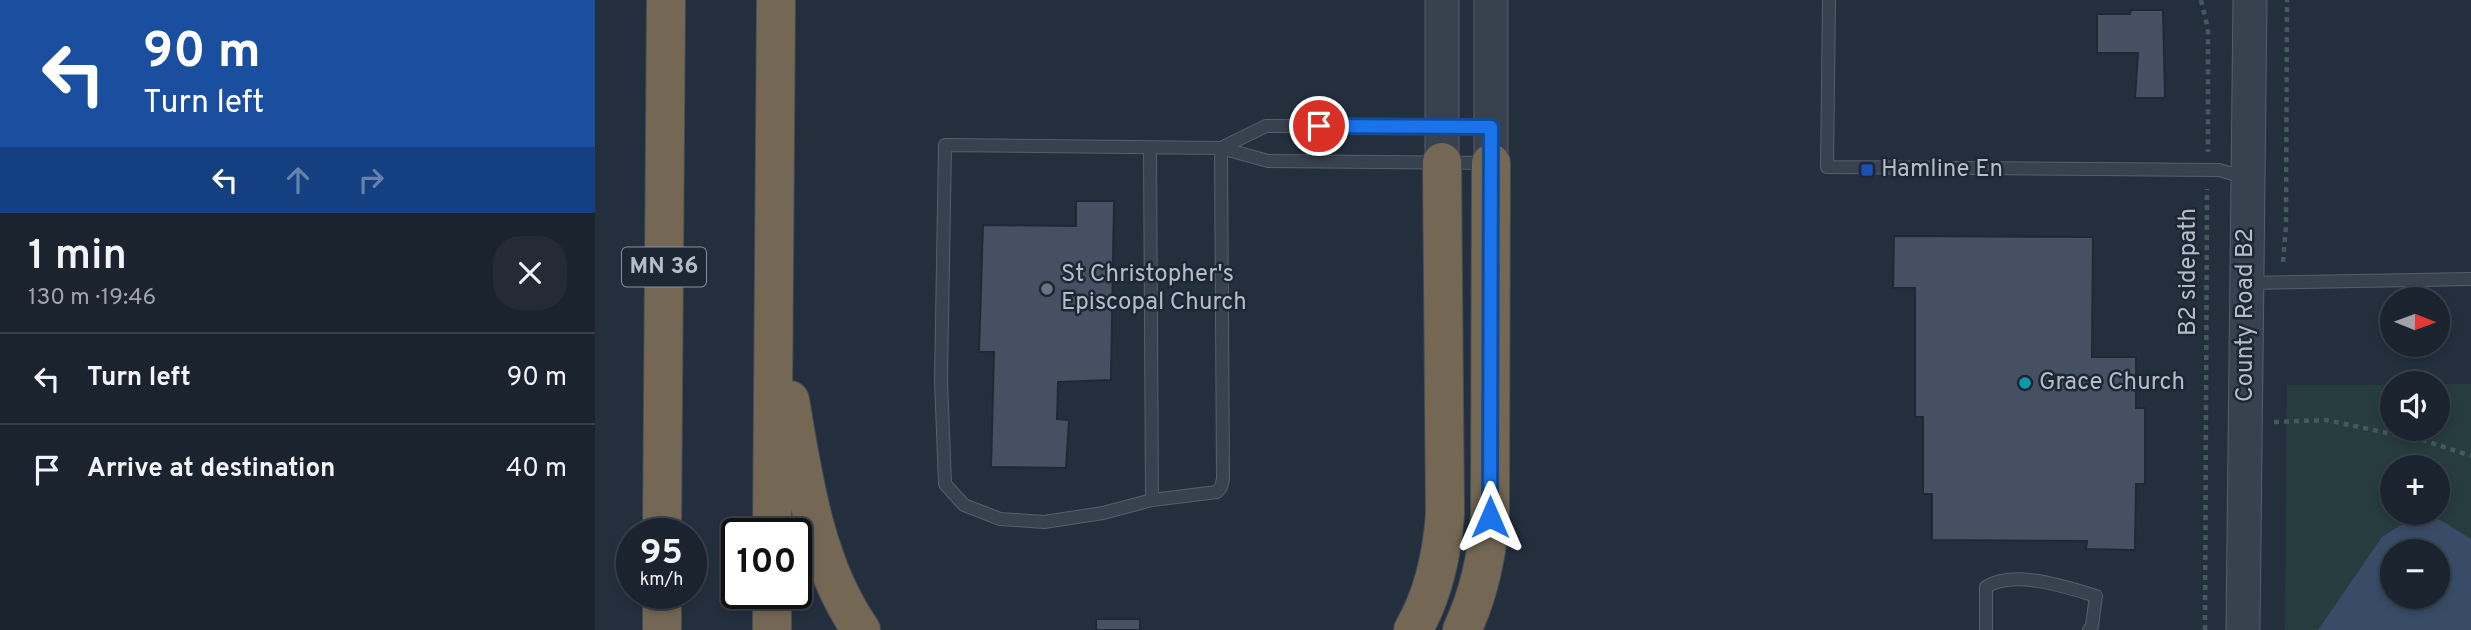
<!DOCTYPE html>
<html lang="en">
<head>
<meta charset="utf-8">
<style>
  :root { --surface:#1b232e; --page:#242b36; --text:#f1f3f6; --muted:#a0a4aa; --line:#39404a }
  body { margin:0; font-family:Overpass,sans-serif; background:var(--page); color:var(--text); height:100vh; display:flex; flex-direction:column; font-size:26px; white-space:nowrap }
  * { box-sizing:border-box; margin:0 }
  p { font-size:23px; color:var(--muted) }
  .icon { flex:none; width:38px; height:38px; fill:none; stroke:currentColor; stroke-width:2; stroke-linecap:round; stroke-linejoin:round }
  .map { position:relative; flex:1; overflow:hidden }
  .drawer { display:flex; flex-direction:column; background:var(--surface); width:595px }
  .drawer>* { flex:none }
  .banner { background:#1a4fa0; color:#fff; overflow:hidden }
  .needle { width:46px; rotate:91deg }
  .controls { position:absolute; left:1785px; top:287px; display:grid; gap:14px }
  .controls a { display:grid; place-items:center; width:70px; height:70px; border-radius:50%; background:var(--surface); box-shadow:0 4px 10px #0003,0 0 0 2px var(--line); font-size:35px }
  .speed { position:absolute; left:21px; top:518px; display:flex; gap:14px; font-size:35px; font-weight:700; text-align:center }
  .speed>* { display:grid; place-content:center; width:91px; height:91px; border-radius:50%; background:var(--surface); box-shadow:0 4px 10px #0003,0 0 0 2px var(--line); line-height:1 }
  .speed small { font-size:18px; font-weight:400 }
  .speed .limit { border:4px solid #111; border-radius:10px; background:#fff; color:#111 }
  .pin { position:absolute; display:grid; place-items:center; width:60px; height:60px; color:#fff; margin:-30px; border:4px solid #fff; border-radius:50%; box-shadow:0 2px 7px #0007 }
  .me { position:absolute; width:77px; margin:-38px; rotate:0deg; stroke-linejoin:round; filter:drop-shadow(0 0 5px #0008) }
  .turn { display:flex; align-items:center; gap:24px; height:147px; padding:0 28px; font-size:32px }
  .turn .icon { width:91px; height:91px; stroke-width:2.5 }
  .turn b { display:block; font-size:49px; line-height:60px }
  .lanes { display:flex; align-items:center; height:66px; padding:0 28px; background:#0003; justify-content:center; gap:35px; direction:ltr }
  .lanes .off { opacity:.35 }
  .round { display:grid; place-items:center; flex:none; width:74px; height:74px; border-radius:28px; background:var(--page) }
  .summary { display:flex; align-items:center; justify-content:space-between; height:119px; padding:0 28px }
  h1 { font-size:42px; font-weight:600; line-height:52px }
  ul { padding:0; list-style:none }
  li { display:flex; align-items:center; gap:21px; height:91px; padding:0 28px; border-top:2px solid var(--line) }
  li div { flex:1 }
  li b { display:block; font-size:26px }
  li em { font-style:normal }
  main { display:flex; flex:1; min-height:0 }
  .map>svg:first-child { display:block }
  .green { fill:#263c3f; fill-rule:evenodd }
  .water { fill:#394c67; fill-rule:evenodd }
  .building { fill:#455162; stroke:#1f2835; stroke-width:2 }
  .lines { fill:none; stroke-linecap:round; stroke-linejoin:round }
  .service-casing { stroke:#565f6c; stroke-width:14 }
  .tertiary-casing { stroke:#565f6c; stroke-width:35 }
  .motorway-casing { stroke:#434c59; stroke-width:40 }
  .path { stroke:#44595c; stroke-width:4.5; stroke-dasharray:5 5; stroke-linecap:butt }
  .service { stroke:#38414e; stroke-width:12 }
  .tertiary { stroke:#38414e; stroke-width:33 }
  .motorway { stroke:#746855; stroke-width:38 }
  .route-casing { stroke:#114b97; stroke-width:18 }
  .route { stroke:#1a73e8; stroke-width:12 }
  .transit-dot { fill:#1a4fb4; stroke:#1d2633; stroke-width:2.5 }
  .worship-dot { fill:#6b7280; stroke:#1d2633; stroke-width:2.5 }
  .culture-dot { fill:#0f9aa8; stroke:#1d2633; stroke-width:2.5 }
  .labels { text-anchor:middle; dominant-baseline:central; stroke-width:5; stroke-linejoin:round; paint-order:stroke }
  .shield { fill:#1d2633; stroke:#878f9c; stroke-width:2 }
  .shield-label { font-size:23px; font-weight:bold; fill:#b4bcc9 }
  .poi-label { font-size:24px; fill:#b4bcc9; stroke:#1d2633; text-anchor:start }
  .street-label { font-size:24px; fill:#b4bcc9; stroke:#1d2633 }
</style>
</head>
<body>
<main>
<section class="drawer">
<div class="banner">
<div class="turn"><svg class="icon" aria-label="left" viewBox="0 0 24 24"><path d="M17 20v-9H6M10 6l-5 5 5 5"/></svg><div><b>90 m</b>Turn left</div></div>
<div class="lanes"><svg class="icon" aria-label="left" viewBox="0 0 24 24"><path d="M17 20v-9H6M10 6l-5 5 5 5"/></svg><svg class="icon off" aria-label="ahead" viewBox="0 0 24 24"><path d="M12 20V5M6 11l6-6 6 6"/></svg><svg class="icon off" aria-label="right" viewBox="0 0 24 24"><path d="M7 20v-9h11M14 6l5 5-5 5"/></svg></div>
</div>
<div class="summary"><div><h1>1 min</h1><p>130 m · 19:46</p></div><a class="round"><svg class="icon" aria-label="close" viewBox="0 0 24 24"><path d="M6 6l12 12M18 6L6 18"/></svg></a></div>
<ul>
<li><svg class="icon" aria-label="left" viewBox="0 0 24 24"><path d="M17 20v-9H6M10 6l-5 5 5 5"/></svg><div><b>Turn left</b></div><em>90 m</em></li>
<li><svg class="icon" aria-label="arrive" viewBox="0 0 24 24"><path d="M6 21V4h12l-3 4 3 4H6"/></svg><div><b>Arrive at destination</b></div><em>40 m</em></li>
</ul>
</section>
<div class="map">
<svg width="1876" height="630" viewBox="0 0 1876 630">
  <rect width="100%" height="100%" fill="#242f3e"/>
  <path class="green" d="M1843,384H1876V630H1690L1692,385H1797V429H1843ZM1797,467H1843V513H1797ZM1797,551H1843V597H1797Z"/>
  <path class="water" d="M1825,513H1834L1876,539V630H1723L1787,537ZM1797,551H1843V597H1797Z"/>
  <path class="building" d="M1536,10H1568L1570,98H1540L1543,53H1502V14H1535Z
    M481,201H519L516,380L463,382L462,419L474,420L471,468L396,467L399,352H384L388,225L481,226Z
    M1299,236L1498,237L1497,357H1541V408H1550V484H1541L1540,550L1491,549L1492,541L1337,540V494H1328V417H1320V288H1298Z
    M501,619H545V630H501Z"/>
  <g class="lines">
    <g class="service-casing">
      <path id="service" d="M1234,0L1232,167L1624,170L1652,178
        M555,147L557,500L622,492L626,487L628,479L626,148
        M626,148L671,126L894,127
        M1651,283L1876,279
        M557,500L508,513L449,522L405,519L369,505L350,484L346,381L350,145L626,148L673,161L891,163
        M1391,630V587C1419,569 1471,587 1501,596L1497,626L1494,630"/>
    </g>
    <g class="tertiary-casing">
      <path id="tertiary" d="M847,162V0
        M896,163V0
        M1648,630L1655,0"/>
    </g>
    <g class="motorway-casing">
      <path id="motorway" d="M195,400C208,477 220,564 266,630
        M67,534L71,0
        M177,534L181,0
        M67,630V593
        M177,630V593
        M818,630C839,594 847,555 850,514L847,162
        M867,630C884,594 892,556 895,517L896,163"/>
    </g>
    <path class="path" d="M1606,0L1613,29V152
      M1688,262L1691,226L1692,0
      M1679,422L1731,420L1831,441L1876,456
      M1610,630L1612,189"/>
    <use href="#service" class="service"/>
    <use href="#tertiary" class="tertiary"/>
    <use href="#motorway" class="motorway"/>
  </g>
  <g class="lines">
    <g class="route-casing">
      <path id="route" d="M724,126L896,127L895,517"/>
    </g>
    <use href="#route" class="route"/>
  </g>
  <rect class="transit-dot" x="1265" y="163" width="14" height="14" rx="3.5"/>
  <circle class="worship-dot" cx="452" cy="289" r="7"/>
  <circle class="culture-dot" cx="1430" cy="383" r="7"/>
  <g class="labels">
    <rect class="shield" x="27" y="247.5" width="84" height="39" rx="5"/>
    <g class="shield-label">
      <text x="69" y="267">MN 36</text>
    </g>
    <g class="poi-label">
      <text x="1286" y="170">Hamline En</text>
      <text x="466" y="275">St Christopher's<tspan x="466" dy="28">Episcopal Church</tspan></text>
      <text x="1444" y="383">Grace Church</text>
    </g>
    <g class="street-label">
      <text transform="translate(1594 272) rotate(-90)">B2 sidepath</text>
      <text transform="translate(1651 315) rotate(-90)">County Road B2</text>
    </g>
  </g>
</svg>
<div class="controls">
<a><svg class="needle" viewBox="-14 -14 28 28"><path d="M0-13l5 13h-10z" fill="#e53935"/><path d="M0 13l5-13h-10z" fill="#a0a4aa"/></svg></a>
<a><svg class="icon" aria-label="sound" viewBox="0 0 24 24"><path d="M4 9h4l5-4v14l-5-4H4zM17 9q2 3 0 6"/></svg></a>
<a>+</a>
<a>−</a>
</div>
<div class="speed"><div>95<small>km/h</small></div><div class="limit">100</div></div>
<div class="pin" style="left:724px;top:126px;background:#d93025"><svg class="icon" aria-label="arrive" viewBox="0 0 24 24"><path d="M6 21V4h12l-3 4 3 4H6"/></svg></div>
<svg class="me" style="left:895px;top:517px" viewBox="-20 -20 40 40"><path d="M0-17L14 15 0 8-14 15z" fill="#1a73e8" stroke="#fff" stroke-width="4"/></svg>
</div>
</main>
</body>
</html>
